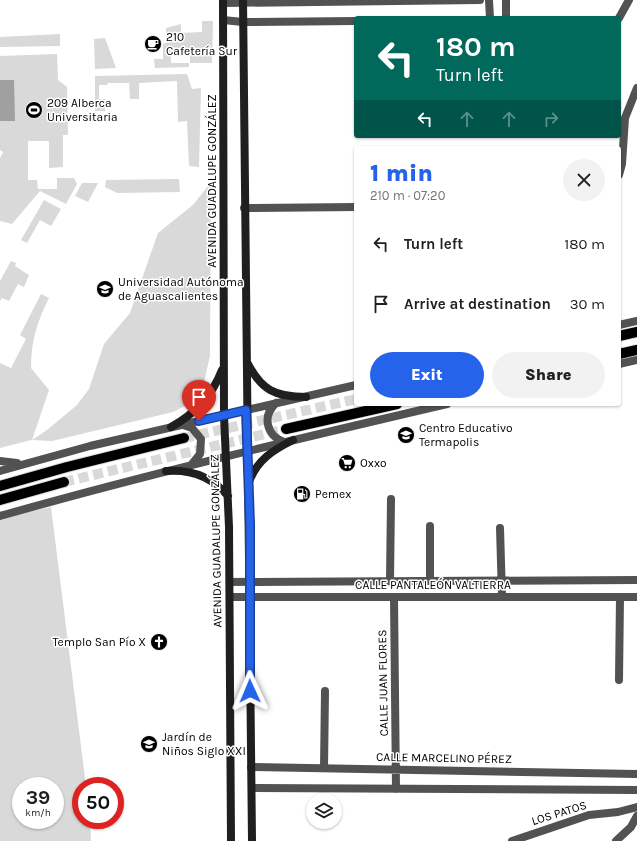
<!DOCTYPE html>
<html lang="en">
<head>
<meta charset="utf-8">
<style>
  :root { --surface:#fff; --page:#f2f2f2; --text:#202124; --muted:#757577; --accent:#2563eb }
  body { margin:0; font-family:Karla,sans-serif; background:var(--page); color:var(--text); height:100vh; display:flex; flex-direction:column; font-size:15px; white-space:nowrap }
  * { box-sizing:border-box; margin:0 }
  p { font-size:13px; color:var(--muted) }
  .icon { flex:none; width:22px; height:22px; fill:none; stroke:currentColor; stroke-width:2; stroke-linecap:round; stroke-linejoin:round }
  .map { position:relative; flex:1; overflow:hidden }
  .sheet { position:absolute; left:354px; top:146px; width:267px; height:260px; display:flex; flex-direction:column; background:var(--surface); border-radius:4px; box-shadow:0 1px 3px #0004 }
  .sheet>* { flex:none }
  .guide { position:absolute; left:354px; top:16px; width:267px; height:122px; border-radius:4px; box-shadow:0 1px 3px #0004; background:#00695c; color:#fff; overflow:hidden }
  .controls { position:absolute; left:306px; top:793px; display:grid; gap:8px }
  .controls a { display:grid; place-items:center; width:36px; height:36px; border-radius:50%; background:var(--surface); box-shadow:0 1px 3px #0004; font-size:20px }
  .speed { position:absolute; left:12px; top:777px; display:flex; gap:8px; font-size:20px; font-weight:700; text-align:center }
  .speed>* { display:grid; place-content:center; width:52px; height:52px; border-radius:50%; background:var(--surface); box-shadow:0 1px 3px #0004; line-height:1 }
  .speed small { font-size:10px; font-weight:400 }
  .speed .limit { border:6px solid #d22; background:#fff; color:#111 }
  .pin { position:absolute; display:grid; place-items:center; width:34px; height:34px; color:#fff; margin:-41px -17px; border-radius:50% 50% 50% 0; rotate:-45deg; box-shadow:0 0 4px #0007 }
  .pin .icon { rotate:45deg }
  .me { position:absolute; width:44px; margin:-22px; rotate:359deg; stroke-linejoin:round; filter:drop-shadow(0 0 3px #0008) }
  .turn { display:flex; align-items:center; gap:14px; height:84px; padding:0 16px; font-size:18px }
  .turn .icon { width:52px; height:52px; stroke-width:2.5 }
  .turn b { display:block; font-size:28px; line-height:34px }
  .lanes { display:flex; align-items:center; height:38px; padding:0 16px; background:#0003; justify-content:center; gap:20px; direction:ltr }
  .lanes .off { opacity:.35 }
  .round { display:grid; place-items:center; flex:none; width:42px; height:42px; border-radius:21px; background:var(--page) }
  .overview { display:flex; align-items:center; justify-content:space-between; height:68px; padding:0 16px }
  h1 { font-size:24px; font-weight:800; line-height:30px; color:var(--accent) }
  .cta { display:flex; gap:8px; margin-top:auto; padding:8px 16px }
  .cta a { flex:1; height:46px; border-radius:24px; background:var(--accent); color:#fff; font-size:16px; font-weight:800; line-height:46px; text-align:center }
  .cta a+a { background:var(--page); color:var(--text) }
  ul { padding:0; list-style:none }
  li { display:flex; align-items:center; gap:12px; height:60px; padding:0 16px }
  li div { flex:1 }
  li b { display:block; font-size:15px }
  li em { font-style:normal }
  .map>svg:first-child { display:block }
  .green { fill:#d9d9d9; fill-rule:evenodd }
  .water { fill:#a0a0a0 }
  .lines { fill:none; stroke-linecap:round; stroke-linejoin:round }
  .primary-tunnel { stroke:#d9d9d9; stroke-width:10; stroke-dasharray:10 5; stroke-linecap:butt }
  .primary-casing { stroke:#dbdbdb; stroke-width:12 }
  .minor { stroke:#525252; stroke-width:8 }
  .tertiary { stroke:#525252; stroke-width:8 }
  .secondary { stroke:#1f1f1f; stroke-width:8 }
  .primary { stroke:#000; stroke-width:10 }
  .route-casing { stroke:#184099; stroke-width:10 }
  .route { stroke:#2563eb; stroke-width:7 }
  .labels { text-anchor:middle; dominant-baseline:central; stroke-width:3; stroke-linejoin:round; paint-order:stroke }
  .poi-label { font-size:12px; fill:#000; stroke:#fff; text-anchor:start }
  .street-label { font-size:12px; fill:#000; stroke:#fff }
</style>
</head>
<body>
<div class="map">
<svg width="637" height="841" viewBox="0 0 637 841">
  <rect width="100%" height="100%" fill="#fff"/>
  <path class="green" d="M202,21H213L212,63H190V52H171V63H189V67L155,68L154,59H163V44L166,43V28L181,24V33L202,32Z
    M60,34V46L0,47V37Z
    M105,38L116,68L95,69L94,39Z
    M57,54L58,80L67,87L68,135H63V167L49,168V141H28V180H37L38,189H57V178H74L77,184L66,204L40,191L12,224L0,221V158L3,152L0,150V56Z
    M187,74L192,89L201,88L199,167L189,166L187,121L178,122L177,81L139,83V99H130L129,83H108L107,85H99V99H105V111H95V76Z
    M179,179L180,192L117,193L105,187L106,180Z
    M211,182L210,356L204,382L199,391L185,406L173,412L52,441L31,440L0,448V363L11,368L26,339L20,335L41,294L49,298C37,322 31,341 31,368L49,390L32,440L47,430L77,405L89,389L104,344L130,313L158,233L193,205Z
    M82,183H98L88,202L75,196Z
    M44,200L61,209L51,226L40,220L27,243L21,240Z
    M11,261L16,263L15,266L29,275L24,287L18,284L9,301L2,298L0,301V281Z
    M51,507L86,786H81V820H90L91,841H0V518ZM21,786H55V820H21Z"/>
  <path class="water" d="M14,80L15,121H0V80Z"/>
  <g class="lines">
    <path class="primary-tunnel" d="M184,438L356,399
      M64,482L286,429"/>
    <g class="primary-casing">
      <path id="primary" d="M619,336L637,332
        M619,354L637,350
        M286,429L397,404
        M0,486L67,467L184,438
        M0,500L64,482"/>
    </g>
    <path class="minor" d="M489,0L490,18
      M506,0V18
      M223,3L480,0
      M619,18L629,0
      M223,20L243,22L356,21
      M619,175L622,164L625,118L637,88
      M244,208L356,207
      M500,528L502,597
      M390,581L391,499
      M430,581V526
      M230,582L637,580
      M230,597H637
      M394,597L396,789
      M619,680L620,597
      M251,767L637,774
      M324,768L325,691
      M252,788L637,790
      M512,841L589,815L618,812L637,807
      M616,841L631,827L637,816"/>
    <path class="tertiary" d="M619,325L637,321
      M619,364L637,360
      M276,403C262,416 266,435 284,442
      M183,425L192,428L201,439L200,454L192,464
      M0,461L17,463
      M0,471L90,446L356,385
      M0,516C148,474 297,439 447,404"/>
    <path class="secondary" d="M223,0L224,416L229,527L231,841
      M243,0L252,841
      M247,362C261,390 275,397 306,397
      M171,427C195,414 212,396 222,370
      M166,471C191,469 212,477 228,496
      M249,482C257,460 273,450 293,440"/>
    <use href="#primary" class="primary"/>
  </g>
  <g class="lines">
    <g class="route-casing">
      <path id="route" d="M199,421L246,410L250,525V691"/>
    </g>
    <use href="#route" class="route"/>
  </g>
  <defs>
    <g id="cafe-disc" transform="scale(0.9)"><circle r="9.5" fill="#000" stroke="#fff"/><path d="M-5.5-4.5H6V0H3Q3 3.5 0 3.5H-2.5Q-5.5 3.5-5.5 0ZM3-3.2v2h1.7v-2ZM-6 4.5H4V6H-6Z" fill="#fff"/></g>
    <g id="stadium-disc" transform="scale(0.9)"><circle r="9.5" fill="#000" stroke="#fff"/><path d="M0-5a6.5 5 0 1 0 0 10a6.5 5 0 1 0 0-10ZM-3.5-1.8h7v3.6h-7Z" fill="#fff"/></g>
    <g id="university-disc" transform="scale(0.9)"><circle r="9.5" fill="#000" stroke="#fff"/><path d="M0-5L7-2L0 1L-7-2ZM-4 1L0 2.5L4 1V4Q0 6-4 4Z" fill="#fff"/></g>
    <g id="school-disc" transform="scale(0.9)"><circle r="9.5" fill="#000" stroke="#fff"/><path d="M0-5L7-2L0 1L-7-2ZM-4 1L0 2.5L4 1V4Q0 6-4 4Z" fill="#fff"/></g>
    <g id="supermarket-disc" transform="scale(0.9)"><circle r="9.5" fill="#000" stroke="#fff"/><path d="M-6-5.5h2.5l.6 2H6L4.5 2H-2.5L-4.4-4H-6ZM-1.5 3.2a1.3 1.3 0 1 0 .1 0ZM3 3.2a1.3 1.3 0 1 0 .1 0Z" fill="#fff"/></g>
    <g id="fuel-disc" transform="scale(0.9)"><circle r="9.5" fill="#000" stroke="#fff"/><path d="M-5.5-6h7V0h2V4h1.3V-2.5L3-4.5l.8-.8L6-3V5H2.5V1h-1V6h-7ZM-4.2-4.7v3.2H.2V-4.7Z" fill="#fff"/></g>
    <g id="church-disc" transform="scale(0.9)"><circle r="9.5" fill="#000" stroke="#fff"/><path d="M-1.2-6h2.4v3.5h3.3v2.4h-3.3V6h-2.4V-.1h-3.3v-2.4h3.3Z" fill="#fff"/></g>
  </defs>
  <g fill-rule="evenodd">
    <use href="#cafe-disc" x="153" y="44"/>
    <use href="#stadium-disc" x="34" y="110"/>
    <use href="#university-disc" x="105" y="289"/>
    <use href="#school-disc" x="406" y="435"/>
    <use href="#supermarket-disc" x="347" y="463"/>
    <use href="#fuel-disc" x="302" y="494"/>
    <use href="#church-disc" x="159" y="642"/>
    <use href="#school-disc" x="149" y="744"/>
  </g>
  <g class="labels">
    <g class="poi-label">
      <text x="166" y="37">210<tspan x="166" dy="14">Cafetería Sur</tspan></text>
      <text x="47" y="103">209 Alberca<tspan x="47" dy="14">Universitaria</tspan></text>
      <text x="118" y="282">Universidad Autónoma<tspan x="118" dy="14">de Aguascalientes</tspan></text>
      <text x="419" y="428">Centro Educativo<tspan x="419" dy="14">Termapolis</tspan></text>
      <text x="360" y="463">Oxxo</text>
      <text x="315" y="494">Pemex</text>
      <text x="146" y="642" text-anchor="end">Templo San Pío X</text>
      <text x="162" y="737">Jardín de<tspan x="162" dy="14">Niños Siglo XXI</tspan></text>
    </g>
    <g class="street-label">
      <text transform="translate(212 181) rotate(-90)">AVENIDA GUADALUPE GONZÁLEZ</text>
      <text transform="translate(216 541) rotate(-91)">AVENIDA GUADALUPE GONZÁLEZ</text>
      <text x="433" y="585">CALLE PANTALEÓN VALTIERRA</text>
      <text transform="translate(383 683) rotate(-91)">CALLE JUAN FLORES</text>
      <text transform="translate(444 758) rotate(1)">CALLE MARCELINO PÉREZ</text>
      <text transform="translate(559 813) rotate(-17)">LOS PATOS</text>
    </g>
  </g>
</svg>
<div class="controls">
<a><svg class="icon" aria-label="layers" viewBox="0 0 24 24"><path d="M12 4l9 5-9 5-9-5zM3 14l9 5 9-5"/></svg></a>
</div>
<div class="speed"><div>39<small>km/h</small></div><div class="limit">50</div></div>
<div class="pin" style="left:199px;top:421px;background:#d93025"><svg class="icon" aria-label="arrive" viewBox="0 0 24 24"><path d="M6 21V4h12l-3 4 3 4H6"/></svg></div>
<svg class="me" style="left:250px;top:691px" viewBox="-20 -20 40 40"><path d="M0-17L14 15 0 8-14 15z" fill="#2563eb" stroke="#fff" stroke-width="4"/></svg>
<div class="guide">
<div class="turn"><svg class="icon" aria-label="left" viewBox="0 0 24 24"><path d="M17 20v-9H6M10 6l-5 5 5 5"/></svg><div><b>180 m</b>Turn left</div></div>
<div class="lanes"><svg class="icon" aria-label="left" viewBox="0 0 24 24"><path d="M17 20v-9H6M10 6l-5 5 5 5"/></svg><svg class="icon off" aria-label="ahead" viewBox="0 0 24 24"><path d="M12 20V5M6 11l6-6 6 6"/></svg><svg class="icon off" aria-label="ahead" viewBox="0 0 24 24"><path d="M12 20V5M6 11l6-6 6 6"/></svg><svg class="icon off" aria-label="right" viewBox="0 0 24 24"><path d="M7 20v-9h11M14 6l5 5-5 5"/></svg></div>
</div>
<section class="sheet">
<div class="overview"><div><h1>1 min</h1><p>210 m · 07:20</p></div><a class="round"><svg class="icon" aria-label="close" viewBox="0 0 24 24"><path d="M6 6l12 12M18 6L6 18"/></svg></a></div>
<ul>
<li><svg class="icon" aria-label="left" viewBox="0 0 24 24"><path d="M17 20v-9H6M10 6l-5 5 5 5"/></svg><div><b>Turn left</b></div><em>180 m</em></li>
<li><svg class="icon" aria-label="arrive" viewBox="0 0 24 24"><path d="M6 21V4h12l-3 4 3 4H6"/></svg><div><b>Arrive at destination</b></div><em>30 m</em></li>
</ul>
<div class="cta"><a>Exit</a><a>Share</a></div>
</section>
</div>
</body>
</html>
